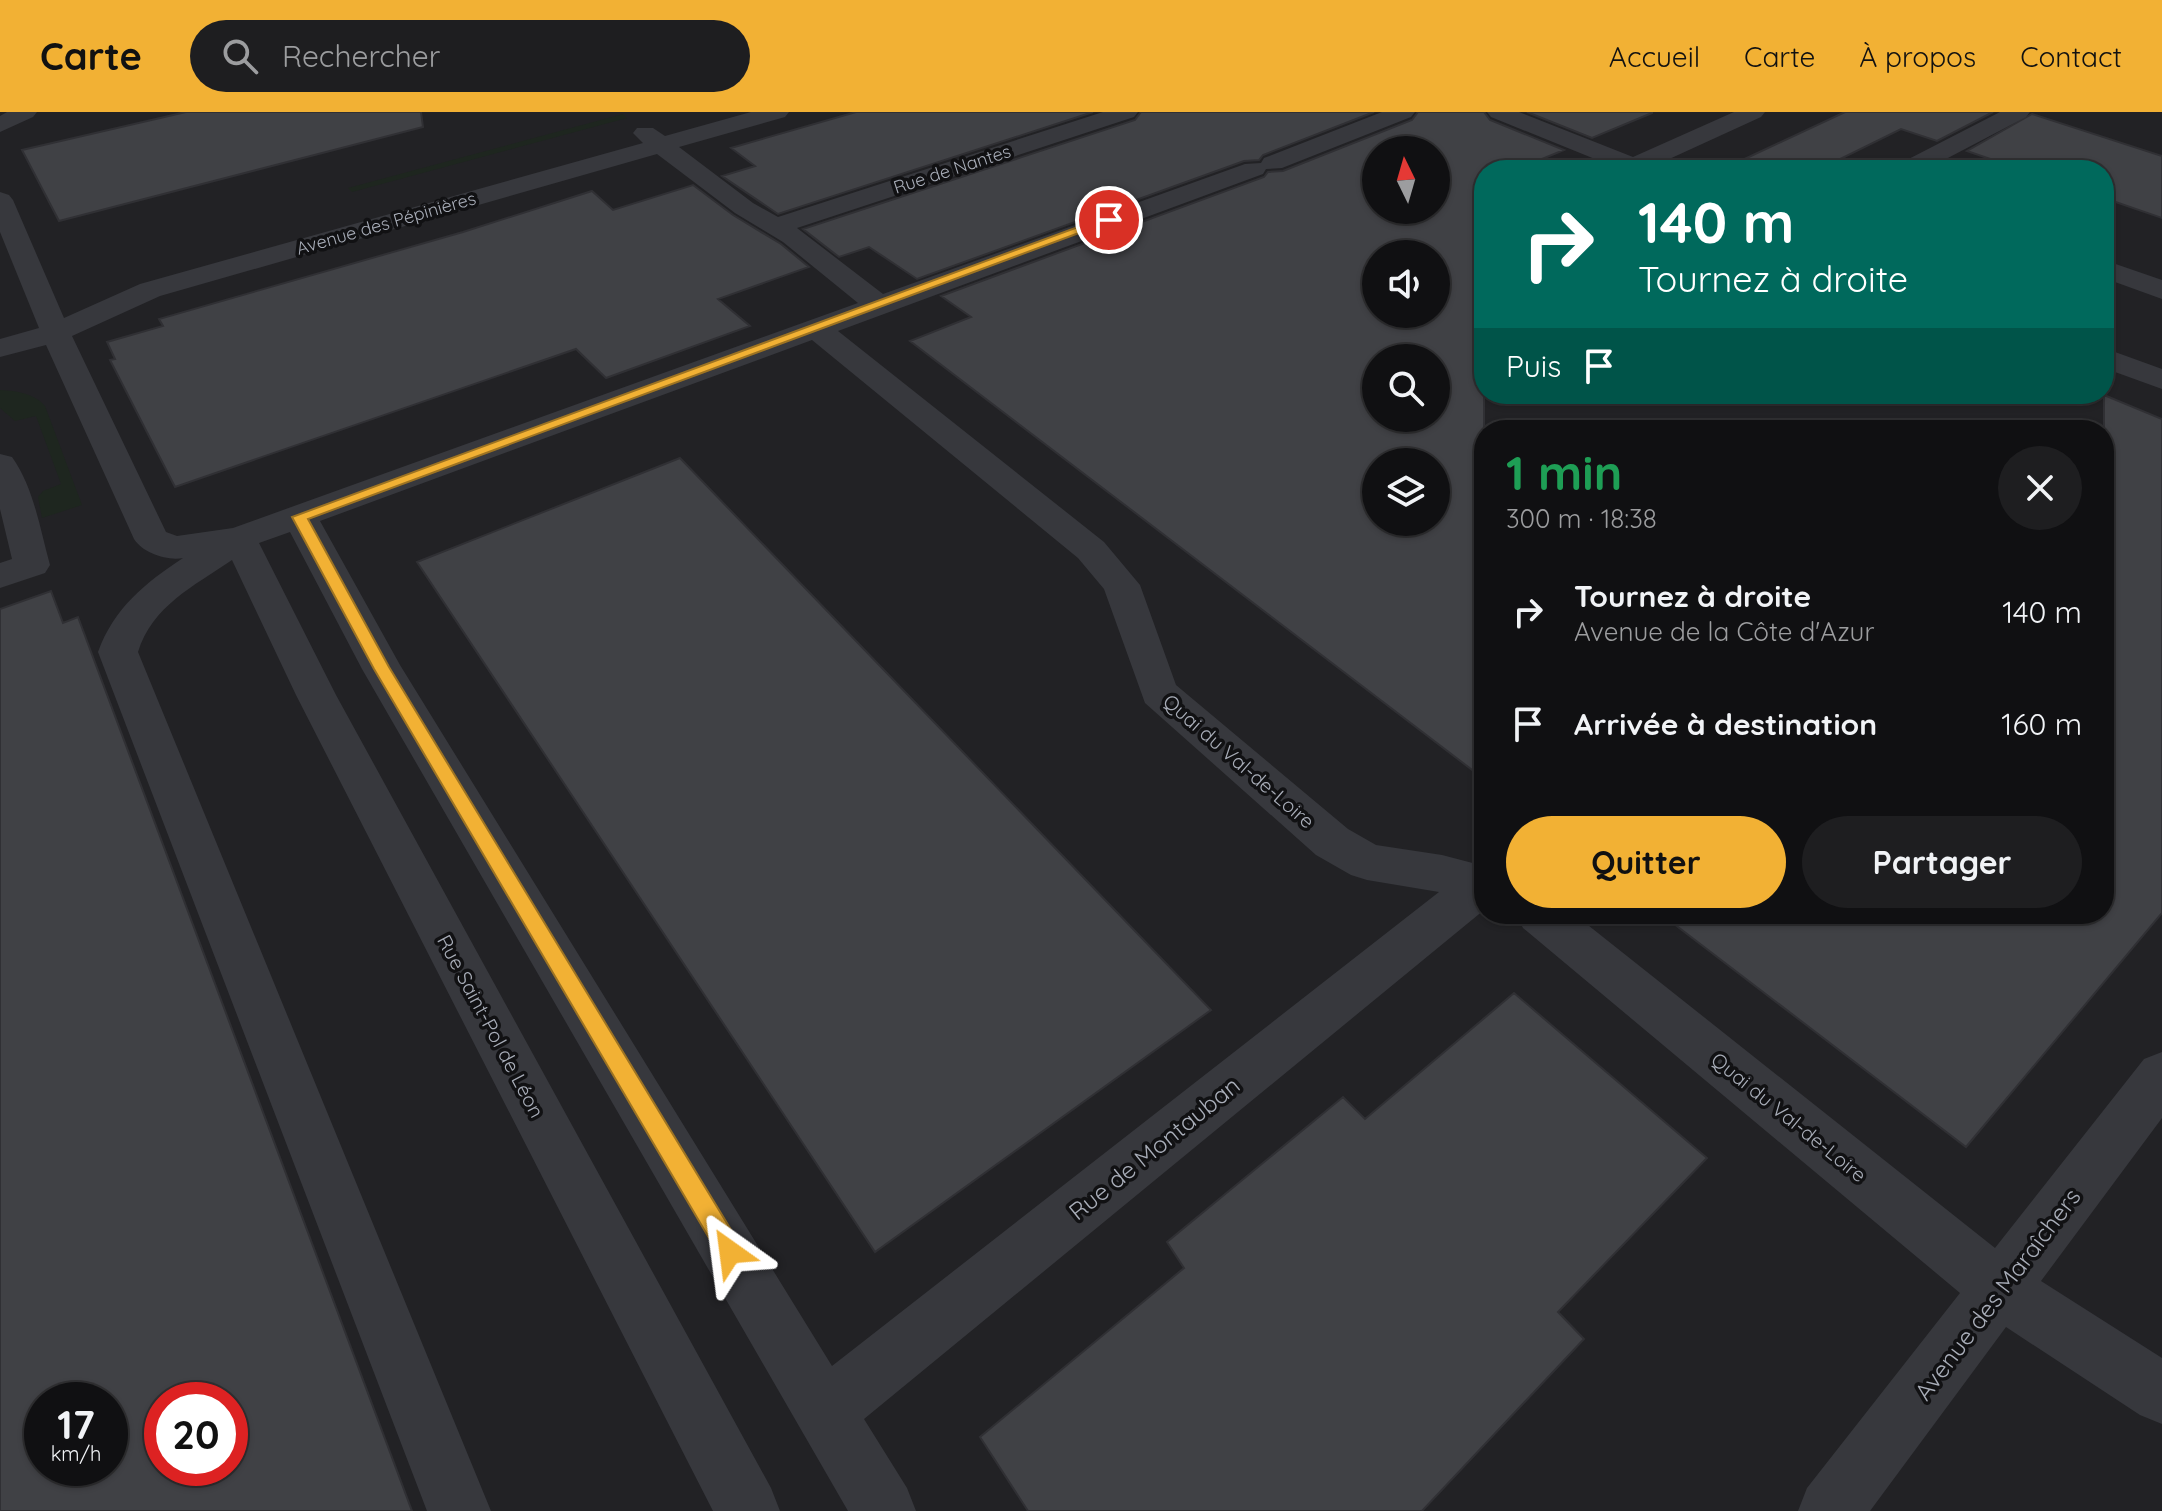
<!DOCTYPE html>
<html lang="fr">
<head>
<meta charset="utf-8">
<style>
  :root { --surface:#101012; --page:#1e1e20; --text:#f1f3f6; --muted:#9c9d9f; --line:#303032; --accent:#f2b134 }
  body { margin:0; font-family:Quicksand,sans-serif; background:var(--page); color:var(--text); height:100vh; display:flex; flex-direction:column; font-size:30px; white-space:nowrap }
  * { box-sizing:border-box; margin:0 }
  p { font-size:26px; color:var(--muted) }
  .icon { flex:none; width:44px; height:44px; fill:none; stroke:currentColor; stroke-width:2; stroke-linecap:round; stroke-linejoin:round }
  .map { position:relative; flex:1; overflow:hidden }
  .drawer { position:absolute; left:1474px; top:308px; width:640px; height:504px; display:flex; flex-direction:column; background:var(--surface); border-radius:32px; box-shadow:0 2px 6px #0004,0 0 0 2px var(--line) }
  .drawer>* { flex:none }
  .hud { position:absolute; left:1474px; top:48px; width:640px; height:244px; border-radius:32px; box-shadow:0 2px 6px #0004,0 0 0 2px var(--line); background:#00695c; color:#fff; overflow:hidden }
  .needle { width:52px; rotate:355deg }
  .fabs { position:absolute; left:1362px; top:24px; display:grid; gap:16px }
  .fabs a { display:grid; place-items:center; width:88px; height:88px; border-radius:50%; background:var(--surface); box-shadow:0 2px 6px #0004,0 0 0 2px var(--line); font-size:40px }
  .speed { position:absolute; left:24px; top:1270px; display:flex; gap:16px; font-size:40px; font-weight:700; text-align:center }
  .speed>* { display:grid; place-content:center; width:104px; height:104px; border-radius:50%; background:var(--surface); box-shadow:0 2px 6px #0004,0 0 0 2px var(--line); line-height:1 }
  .speed small { font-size:20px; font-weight:400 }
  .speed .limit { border:12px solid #d22; background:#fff; color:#111 }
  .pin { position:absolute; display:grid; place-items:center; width:68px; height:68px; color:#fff; margin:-34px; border:4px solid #fff; border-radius:50%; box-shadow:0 2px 8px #0007 }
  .me { position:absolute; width:88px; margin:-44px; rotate:329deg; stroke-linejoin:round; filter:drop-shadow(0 0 6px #0008) }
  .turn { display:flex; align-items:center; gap:28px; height:168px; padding:0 32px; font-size:36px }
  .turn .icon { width:104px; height:104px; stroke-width:2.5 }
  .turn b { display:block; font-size:56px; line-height:68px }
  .then { display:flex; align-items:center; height:76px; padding:0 32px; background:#0003; gap:16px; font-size:30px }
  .round { display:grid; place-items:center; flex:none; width:84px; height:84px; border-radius:42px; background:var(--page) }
  .headline { display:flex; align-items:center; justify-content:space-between; height:136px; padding:0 32px }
  h1 { font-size:48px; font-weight:700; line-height:60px; color:#1e9e55 }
  .primary-button { display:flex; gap:16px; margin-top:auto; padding:16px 32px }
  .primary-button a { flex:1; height:92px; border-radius:48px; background:var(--accent); color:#111; font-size:32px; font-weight:700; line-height:92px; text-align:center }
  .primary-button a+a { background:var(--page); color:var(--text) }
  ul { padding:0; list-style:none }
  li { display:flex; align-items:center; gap:24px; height:112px; padding:0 32px }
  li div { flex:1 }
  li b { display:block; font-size:30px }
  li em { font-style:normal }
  header { display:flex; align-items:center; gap:48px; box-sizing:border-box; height:112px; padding:0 40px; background:var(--accent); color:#111 }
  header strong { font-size:38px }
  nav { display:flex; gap:44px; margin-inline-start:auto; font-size:28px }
  .search { width:560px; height:72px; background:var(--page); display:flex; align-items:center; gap:20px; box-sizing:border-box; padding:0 28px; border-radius:44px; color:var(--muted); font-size:30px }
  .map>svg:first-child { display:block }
  .built { fill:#222225; fill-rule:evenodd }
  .green { fill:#1e261f }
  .building { fill:#404145; stroke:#303034; stroke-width:2; fill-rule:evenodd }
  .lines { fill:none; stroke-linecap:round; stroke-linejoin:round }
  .minor { fill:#37383d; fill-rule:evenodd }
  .route { fill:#f2b134; stroke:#9d7322; stroke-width:2 }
  .labels { text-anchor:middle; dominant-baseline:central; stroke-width:7; stroke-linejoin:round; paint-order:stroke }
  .far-street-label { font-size:18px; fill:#a8adb8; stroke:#111113 }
  .street-label { font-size:20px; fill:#a8adb8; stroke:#111113 }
  .near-street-label { font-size:24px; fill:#a8adb8; stroke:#111113 }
</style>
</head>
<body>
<header>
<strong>Carte</strong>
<div class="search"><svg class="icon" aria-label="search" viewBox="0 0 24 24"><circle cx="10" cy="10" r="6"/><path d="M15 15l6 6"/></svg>Rechercher</div>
<nav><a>Accueil</a><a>Carte</a><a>À propos</a><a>Contact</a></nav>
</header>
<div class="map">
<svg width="2162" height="1399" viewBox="0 0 2162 1399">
  <rect width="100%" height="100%" fill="#161618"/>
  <path class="built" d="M0,0H2162V1399H0ZM1376,38H1436V98H1376ZM1484,58H2104V282H1484ZM1376,142H1436V202H1376ZM1376,246H1436V306H1376ZM1484,318H2104V802H1484ZM1376,350H1436V410H1376ZM42,1288H110V1356H42ZM162,1288H230V1356H162Z"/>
  <path class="green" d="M623,2L627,6L352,80L348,76Z
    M0,278C16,279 34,281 45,294L82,393L42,406L38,385L43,379L61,372L36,304L15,309L0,296Z"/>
  <path class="building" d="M186,0H421L423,15L59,109L22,38Z
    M856,0H1093L778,102L722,64L755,54L731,36Z
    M1141,0H1374L1263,43L1259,48L1244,49L917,167L869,135L839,145L803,117L1135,8Z
    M1418,0H1484L1490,8L1564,38L1515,58H1484V667L910,229L971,205L941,184L1264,65L1268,60L1283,59L1412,8ZM1376,38H1436V98H1376ZM1376,142H1436V202H1376ZM1376,246H1436V306H1376ZM1376,350H1436V410H1376Z
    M1527,0H1652V1L1592,26Z
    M1845,0H1993L1937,29L1901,17L1818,58H1721Z
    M2032,2L2162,44V106L2104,86V58H2022L1967,39Z
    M693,73L733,103L781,132L809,155L718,187L750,214L606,266L576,237L175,375L110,248L115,247L107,230L163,214L159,207L463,120L592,79L613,98Z
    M2104,283L2162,307V801L1966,1035L1661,802H2104Z
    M680,346L1211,898L875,1140L417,450Z
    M51,479L63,511L78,505L412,1399H0V497ZM42,1288H110V1356H42ZM162,1288H230V1356H162Z
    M1514,881L1707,1046L1558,1200L1584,1227L1422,1399H1028L980,1325L1184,1156L1167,1130L1343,985L1365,1007Z"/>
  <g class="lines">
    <path class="minor" d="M7,0H37L33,5L0,20V4Z
      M751,0H789L785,5L679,35L753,91L778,105L1103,0H1138L1134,5L797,116L883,182L1245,52L1261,51L1264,46L1382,0H1415L1411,5L1282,56L1266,57L1263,62L838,219L1104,430L1140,473L1176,573L1348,717L1376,733L1442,743L1484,754V798L864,1307L907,1376L916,1399H848L362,557L290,420L259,431L336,583L771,1376L780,1399H713L296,583L232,448C194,474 152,494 138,540L491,1399H427L98,540C114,496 145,471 183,446C167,449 143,441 134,427L46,233L0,245V227L39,216L0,120V80L9,83L13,88L64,206L140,172L643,31L633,21L637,16H653L665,24ZM657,42L735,101L783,130L858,191L233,416L177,424L166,420L72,224L160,184ZM812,228L1078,446L1104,477L1145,591L1316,743L1351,763L1367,768L1439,780L832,1254L400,553L320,409Z
      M1487,0H1519L1633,45L1734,0H1765L1761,5L1654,54L1656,58H1622L1491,5Z
      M2000,0H2030L2026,5L1925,58H1894L1897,53Z
      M2104,148L2162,168V187L2104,166Z
      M2104,236L2162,257V277L2104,256Z
      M0,342L12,345C34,376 40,417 50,453L45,461L0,476V451L12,447L0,397Z
      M1516,802H1574L1995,1136L2144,947L2162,940V1006L2041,1169L2162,1246V1312L2140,1303L2006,1215L1870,1399H1798L1807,1376L1960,1181L1523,816Z"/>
  </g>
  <path class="route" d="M1105,105L1114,108L308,407L389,555L739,1131L742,1140L739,1148L730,1152L722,1148L374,557L292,405Z"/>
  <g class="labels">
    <g class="far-street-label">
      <text transform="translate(952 57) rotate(-18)">Rue de Nantes</text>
      <text transform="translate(386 111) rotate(-16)">Avenue des Pépinières</text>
    </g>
    <g class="street-label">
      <text transform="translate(1239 649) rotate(41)">Quai du Val-de-Loire</text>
      <text transform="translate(491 914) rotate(62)">Rue Saint-Pol de Léon</text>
      <text transform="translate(1789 1005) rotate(39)">Quai du Val-de-Loire</text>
    </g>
    <g class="near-street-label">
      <text transform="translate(1154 1036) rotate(-39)">Rue de Montauban</text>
      <text transform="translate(1997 1182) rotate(-53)">Avenue des Maraîchers</text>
    </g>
  </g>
</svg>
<div class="fabs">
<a><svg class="needle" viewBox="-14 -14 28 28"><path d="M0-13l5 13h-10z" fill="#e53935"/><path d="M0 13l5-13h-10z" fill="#9c9d9f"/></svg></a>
<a><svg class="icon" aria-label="sound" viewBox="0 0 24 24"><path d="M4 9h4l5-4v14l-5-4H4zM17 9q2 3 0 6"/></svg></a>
<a><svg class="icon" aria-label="search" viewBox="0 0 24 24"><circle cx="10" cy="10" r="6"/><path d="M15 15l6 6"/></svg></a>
<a><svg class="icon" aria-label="layers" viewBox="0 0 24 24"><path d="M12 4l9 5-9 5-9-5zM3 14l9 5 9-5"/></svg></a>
</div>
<div class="speed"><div>17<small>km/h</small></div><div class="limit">20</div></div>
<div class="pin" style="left:1109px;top:108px;background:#d93025"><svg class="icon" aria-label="arrive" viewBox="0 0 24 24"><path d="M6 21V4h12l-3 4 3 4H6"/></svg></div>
<svg class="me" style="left:730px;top:1140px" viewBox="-20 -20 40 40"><path d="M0-17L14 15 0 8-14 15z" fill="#f2b134" stroke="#fff" stroke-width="4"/></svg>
<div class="hud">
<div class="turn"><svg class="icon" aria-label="right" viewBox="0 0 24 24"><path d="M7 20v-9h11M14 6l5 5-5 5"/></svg><div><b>140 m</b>Tournez à droite</div></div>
<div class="then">Puis<svg class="icon" aria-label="arrive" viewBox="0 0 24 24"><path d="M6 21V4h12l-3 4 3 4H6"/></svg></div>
</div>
<section class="drawer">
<div class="headline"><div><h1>1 min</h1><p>300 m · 18:38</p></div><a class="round"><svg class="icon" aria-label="close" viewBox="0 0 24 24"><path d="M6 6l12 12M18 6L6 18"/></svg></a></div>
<ul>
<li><svg class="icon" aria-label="right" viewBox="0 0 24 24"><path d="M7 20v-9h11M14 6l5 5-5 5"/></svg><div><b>Tournez à droite</b><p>Avenue de la Côte d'Azur</p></div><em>140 m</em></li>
<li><svg class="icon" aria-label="arrive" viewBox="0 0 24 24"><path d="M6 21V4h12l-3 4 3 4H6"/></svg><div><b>Arrivée à destination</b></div><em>160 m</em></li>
</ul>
<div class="primary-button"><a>Quitter</a><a>Partager</a></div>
</section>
</div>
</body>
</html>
